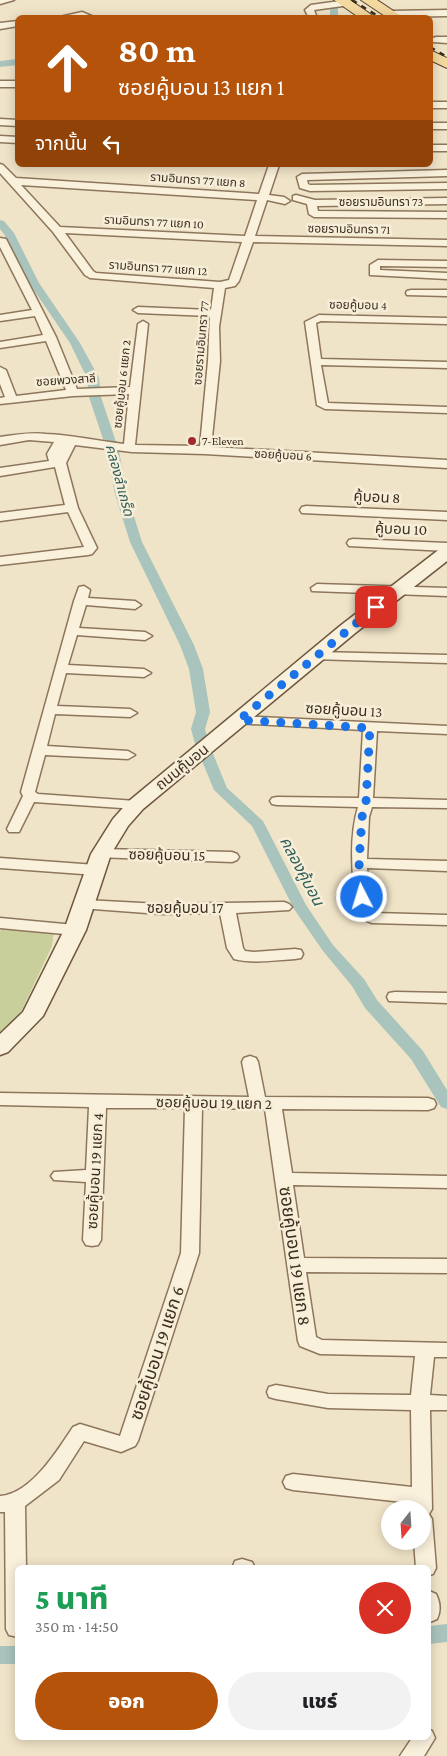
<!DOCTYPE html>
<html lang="th">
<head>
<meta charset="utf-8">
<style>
  :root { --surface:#fff; --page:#f2f2f2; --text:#202124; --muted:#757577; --accent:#b45309 }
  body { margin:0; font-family:"Crimson Pro","Noto Sans Thai",serif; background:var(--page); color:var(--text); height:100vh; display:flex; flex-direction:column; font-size:19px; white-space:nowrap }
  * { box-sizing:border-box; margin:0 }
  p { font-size:16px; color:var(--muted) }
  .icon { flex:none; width:28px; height:28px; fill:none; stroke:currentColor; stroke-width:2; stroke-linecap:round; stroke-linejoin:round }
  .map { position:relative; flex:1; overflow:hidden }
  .panel { position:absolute; left:15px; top:1565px; width:416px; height:175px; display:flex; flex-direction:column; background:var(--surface); border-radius:8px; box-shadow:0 2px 12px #0003 }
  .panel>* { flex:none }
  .guide { position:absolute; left:15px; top:15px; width:418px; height:152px; border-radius:8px; box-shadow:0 2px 12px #0003; background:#b45309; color:#fff; overflow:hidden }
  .needle { width:32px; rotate:197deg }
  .tools { position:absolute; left:381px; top:1500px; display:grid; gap:10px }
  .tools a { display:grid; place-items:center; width:50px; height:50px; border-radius:50%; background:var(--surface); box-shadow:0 2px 12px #0003; font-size:25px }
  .pin { position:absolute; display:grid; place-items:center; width:42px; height:42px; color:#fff; margin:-21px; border-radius:10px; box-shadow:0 2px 8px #0006 }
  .me { position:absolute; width:55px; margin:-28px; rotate:355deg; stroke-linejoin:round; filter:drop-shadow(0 0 4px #0008) }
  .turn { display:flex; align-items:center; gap:18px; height:105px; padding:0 20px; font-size:22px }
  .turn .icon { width:65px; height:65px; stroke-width:2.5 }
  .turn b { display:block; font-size:35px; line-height:42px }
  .then { display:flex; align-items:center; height:48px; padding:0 20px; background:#0003; gap:10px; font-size:19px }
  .round { display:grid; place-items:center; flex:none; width:52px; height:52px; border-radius:26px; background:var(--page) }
  .summary { display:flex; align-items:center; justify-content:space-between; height:85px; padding:0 20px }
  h1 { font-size:30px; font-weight:800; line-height:38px; color:#1e9e55 }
  .button { display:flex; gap:10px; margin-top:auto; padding:10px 20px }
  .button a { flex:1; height:58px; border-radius:30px; background:var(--accent); color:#fff; font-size:20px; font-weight:800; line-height:58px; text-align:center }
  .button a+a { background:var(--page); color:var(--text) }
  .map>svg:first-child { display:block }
  .green { fill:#c9cf9b }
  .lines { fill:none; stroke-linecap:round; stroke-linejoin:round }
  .canal { fill:#a9c4bc; fill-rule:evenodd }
  .street-casing { stroke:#8d765c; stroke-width:3 }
  .secondary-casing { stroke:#6f573f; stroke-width:3 }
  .primary-casing { stroke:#5b4430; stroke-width:2 }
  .street { fill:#faf1dc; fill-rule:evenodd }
  .secondary { fill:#faf1dc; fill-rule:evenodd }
  .primary { fill:#f3d9a0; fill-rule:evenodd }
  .rail { stroke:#3d2e20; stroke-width:2.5; stroke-dasharray:5.5 5.5; stroke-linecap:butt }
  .route { stroke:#1a73e8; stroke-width:9; stroke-dasharray:0 16.2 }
  .poi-dot { fill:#9e2a2b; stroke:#f7eed8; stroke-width:2 }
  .labels { text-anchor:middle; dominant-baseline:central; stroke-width:5; stroke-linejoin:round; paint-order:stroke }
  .far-street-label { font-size:12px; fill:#3d2e20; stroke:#f7eed8 }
  .far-poi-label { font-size:12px; fill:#3d2e20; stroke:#f7eed8; text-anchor:start }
  .far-water-label { font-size:14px; font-style:italic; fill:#2f5d5a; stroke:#f7eed8 }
  .street-label { font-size:15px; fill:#3d2e20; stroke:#f7eed8 }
  .water-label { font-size:16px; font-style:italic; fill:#2f5d5a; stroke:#f7eed8 }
  .near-street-label { font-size:18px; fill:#3d2e20; stroke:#f7eed8 }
</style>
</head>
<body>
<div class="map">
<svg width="447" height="1756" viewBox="0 0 447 1756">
  <rect width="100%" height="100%" fill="#f0e4c8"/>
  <path class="green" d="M2,927L54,930L52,946L19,1016L0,1040V932Z"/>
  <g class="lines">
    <path class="canal" d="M334,5L338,8V18H330V8Z
      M18,59V65L0,67V61Z
      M0,220L4,221L14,233L39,283L80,343L99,378L101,397L119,451L127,494L142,542L194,645L203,669L210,712L205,729L209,744L227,788L263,821L306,905L333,945L364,979L377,1000L423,1051L447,1090V1109L441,1107L411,1059L365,1008L352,986L323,951L294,909L252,826L214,790L195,744L191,729L196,712L189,669L180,645L130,542L115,494L107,451L89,397L87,378L70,343L29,283L4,234L0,229Z
      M447,1624V1642L429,1644V1626Z
      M0,1646H18V1664H0Z"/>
    <g class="street-casing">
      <path id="street" d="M0,0H14L0,4Z
        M347,0L351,3L350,5L314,10L317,18H309L305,10L311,5Z
        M447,10V16L392,17L388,14L392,11Z
        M82,12L96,18H55Z
        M18,21V26L0,29V23Z
        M436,37H447V43L433,42V38Z
        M0,81H18V87H0Z
        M430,102H447V108H430Z
        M0,119L18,120V126L0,125Z
        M430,123H447V129H430Z
        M0,136L18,137V143L0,142Z
        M430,145H447V151H430Z
        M0,164L3,165L16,178L259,194L269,165H279L269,195L284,197L290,201L285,204L267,200L255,236L447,240V246L253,242L239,281L235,286L225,288L219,327L220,361L211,447L447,460V468L205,454L132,452L75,445L66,463L78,508L97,548L92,554L88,555L0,565V557L84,547L68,512L0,521V513L65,505L55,467L0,476V468L49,461L47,454L54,442L29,440L0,445V437C15,435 31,432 46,434C71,435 98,441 124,444L129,394L73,396L0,404V398L5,397L0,384V367L6,370L16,396L66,390L46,341L0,348V342L43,335L35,316L0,321V315L32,310L0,247V238L6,239L7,241L56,337L77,389L130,387L138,324L143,321L148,324L135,445L200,446L208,361L210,316L138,313L133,310L138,307L211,310L214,288L90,278L85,275L53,232L0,173ZM21,185L257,200L245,236L60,227ZM65,233L242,242L229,280L220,282L96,273L93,271Z
        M447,170V176L307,180L308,184L310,185L447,183V189L310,191L300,188L297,177L302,174Z
        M296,195L315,200L447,198V204L317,206L318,211L447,212V218L314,217L309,214L307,204L293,200V196Z
        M378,260L447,261V267L380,266V270L447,273V279L370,275V265Z
        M411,290H447V296L407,295L406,293L407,291Z
        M319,315L447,318V324L321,321L316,323L321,359L447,362V368L321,365L328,403L447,407V413L325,409L317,405L305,322Z
        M306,506L447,512V520L302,513L300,510L302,507Z
        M353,539L447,543V551L349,546L347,543L349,540Z
        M317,584L447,588V596L312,591L311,588Z
        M84,586L90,590L88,598L135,601L141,605L135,609L86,605L79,628L145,632L152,636L145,640L77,635L68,665L144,669L151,673L144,677L66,673L57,706L130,709L137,713L130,717L55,714L47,746L128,751L135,755L128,759L45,755L35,792L38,794L136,801L141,802L143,805L141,808L136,809L34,802L19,832H9L7,829L23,796L21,792L74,601L79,587Z
        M317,652L447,655V663L312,659L310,656L312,653Z
        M239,716L447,726V734L377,731L373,798L447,800V808L372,807L369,817L367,859L447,861V871L367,868L371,911L375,913L447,915V925L372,923L367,921L356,913C353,878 348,841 358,807L277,805L272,804L270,801L272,798L277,797L359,798L363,730L234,723L232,720Z
        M101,849L232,852L237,854L239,857L237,860L232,862L96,857L94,854L96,851Z
        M0,858L96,865L101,867L103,870L101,873L96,875L0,868Z
        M85,900L160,904L284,902L289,904L292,907L289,910L236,913L243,948L245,951L254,952L295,949L301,950L303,954L301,958L295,959C275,960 254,964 234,959L227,948L220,913L160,914L80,908L77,905L80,902Z
        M0,918L75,925L80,927L83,930L80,933L75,935L0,928Z
        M395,992L447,993V1003L389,1001L387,997L389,993Z
        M250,1056L256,1058L258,1062L265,1097L428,1098L434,1100L436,1104L434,1108L428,1110L282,1109L292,1173L447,1176V1188L293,1185L304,1258L447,1259V1273L306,1272L316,1337L322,1340L447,1343V1357H434L430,1395L447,1396V1410H430L432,1509L429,1514L432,1519L436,1568L433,1574L429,1575V1568H416L414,1541H422V1509H412V1503L293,1490L286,1488L283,1482L286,1476L293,1474L412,1487L411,1410L328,1408L276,1399L269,1397L267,1392L269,1387L276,1385L328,1394L411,1395L415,1356L320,1354L300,1346L298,1341L265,1109L202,1108L199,1253L138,1441L135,1446L121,1452L84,1441L59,1480L25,1506L26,1568H18V1637L9,1635L6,1629L5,1512H0V1496C31,1494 57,1451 73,1427L80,1424L120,1436L181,1253L185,1108H106L101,1240L98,1245L92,1246L86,1245L83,1240L86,1182L54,1180L51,1176L54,1172L86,1170L89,1107L0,1105V1093L249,1097L242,1062L244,1058Z
        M242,1559L252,1562L255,1568H232L235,1561Z
        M429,1591L436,1594C440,1602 441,1611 437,1619L430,1622Z
        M429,1730L432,1731L435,1738L424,1756H400L412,1738H429Z"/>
    </g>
    <g class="secondary-casing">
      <path id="secondary" d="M447,547V561L354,634L143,809L128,826L111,854L86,930L43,1016L8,1052L0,1055V1034L23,1012L64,930L91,854L113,819L129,801L340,626L441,548Z"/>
    </g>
    <g class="primary-casing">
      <path id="primary" d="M334,0H350L376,18H360Z
        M361,0H377L404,18H388Z
        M430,50L447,58V68L430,60Z"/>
    </g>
    <use href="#street" class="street"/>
    <use href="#secondary" class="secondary"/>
    <use href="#primary" class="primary"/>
    <path class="rail" d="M352,0L381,18
      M430,47L447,57"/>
  </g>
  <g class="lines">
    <path class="route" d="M362,897L359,863L362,817L366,802L370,728L239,720L376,607"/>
  </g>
  <circle class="poi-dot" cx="192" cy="441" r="5"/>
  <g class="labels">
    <g class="far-street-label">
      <text transform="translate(198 180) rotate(4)">รามอินทรา 77 แยก 8</text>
      <text x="381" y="202">ซอยรามอินทรา 73</text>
      <text transform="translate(154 222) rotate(3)">รามอินทรา 77 แยก 10</text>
      <text transform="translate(349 229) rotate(1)">ซอยรามอินทรา 71</text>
      <text transform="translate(158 268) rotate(4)">รามอินทรา 77 แยก 12</text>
      <text transform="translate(358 305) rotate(1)">ซอยคู้บอน 4</text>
      <text transform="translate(201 343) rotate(-85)">ซอยรามอินทรา 77</text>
      <text transform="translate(66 380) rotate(-4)">ซอยพวงสาลี</text>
      <text transform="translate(122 384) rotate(-84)">ซอยคู้บอน 6 แยก 2</text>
      <text transform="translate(283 455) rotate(3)">ซอยคู้บอน 6</text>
    </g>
    <g class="far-poi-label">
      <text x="202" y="441">7-Eleven</text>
    </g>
    <g class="far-water-label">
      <text transform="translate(120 480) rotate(75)">คลองลำเกร็ด</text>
    </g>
    <g class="street-label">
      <text transform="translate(377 497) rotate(3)">คู้บอน 8</text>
      <text transform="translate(401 529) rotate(2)">คู้บอน 10</text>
      <text transform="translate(344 710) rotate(3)">ซอยคู้บอน 13</text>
      <text transform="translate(182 767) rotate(-39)">ถนนคู้บอน</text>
      <text transform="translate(167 855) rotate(1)">ซอยคู้บอน 15</text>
      <text x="185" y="908">ซอยคู้บอน 17</text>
      <text transform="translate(214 1103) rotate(1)">ซอยคู้บอน 19 แยก 2</text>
      <text transform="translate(95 1171) rotate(-87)">ซอยคู้บอน 19 แยก 4</text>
    </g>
    <g class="water-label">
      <text transform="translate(302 871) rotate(62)">คลองคู้บอน</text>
    </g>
    <g class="near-street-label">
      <text transform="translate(295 1256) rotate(82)">ซอยคู้บอน 19 แยก 8</text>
      <text transform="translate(157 1353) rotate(-72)">ซอยคู้บอน 19 แยก 6</text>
    </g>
  </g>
</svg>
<div class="tools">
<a><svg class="needle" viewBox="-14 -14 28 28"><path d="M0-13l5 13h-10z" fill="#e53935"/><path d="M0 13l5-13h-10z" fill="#757577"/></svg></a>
</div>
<div class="pin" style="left:376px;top:607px;background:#d93025"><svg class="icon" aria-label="arrive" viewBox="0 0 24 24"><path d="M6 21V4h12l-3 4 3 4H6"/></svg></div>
<svg class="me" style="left:362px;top:897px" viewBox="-20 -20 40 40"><circle r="17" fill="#1a73e8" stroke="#fff" stroke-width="3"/><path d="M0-11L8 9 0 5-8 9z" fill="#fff"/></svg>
<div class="guide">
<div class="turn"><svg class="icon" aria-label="ahead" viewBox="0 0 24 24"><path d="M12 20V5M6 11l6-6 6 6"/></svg><div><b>80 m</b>ซอยคู้บอน 13 แยก 1</div></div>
<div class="then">จากนั้น<svg class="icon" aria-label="left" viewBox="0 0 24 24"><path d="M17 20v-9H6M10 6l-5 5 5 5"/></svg></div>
</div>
<section class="panel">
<div class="summary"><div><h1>5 นาที</h1><p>350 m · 14:50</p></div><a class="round" style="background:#d93025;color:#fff"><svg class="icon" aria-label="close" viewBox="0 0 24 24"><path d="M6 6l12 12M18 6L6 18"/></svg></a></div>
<div class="button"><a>ออก</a><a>แชร์</a></div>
</section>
</div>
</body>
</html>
